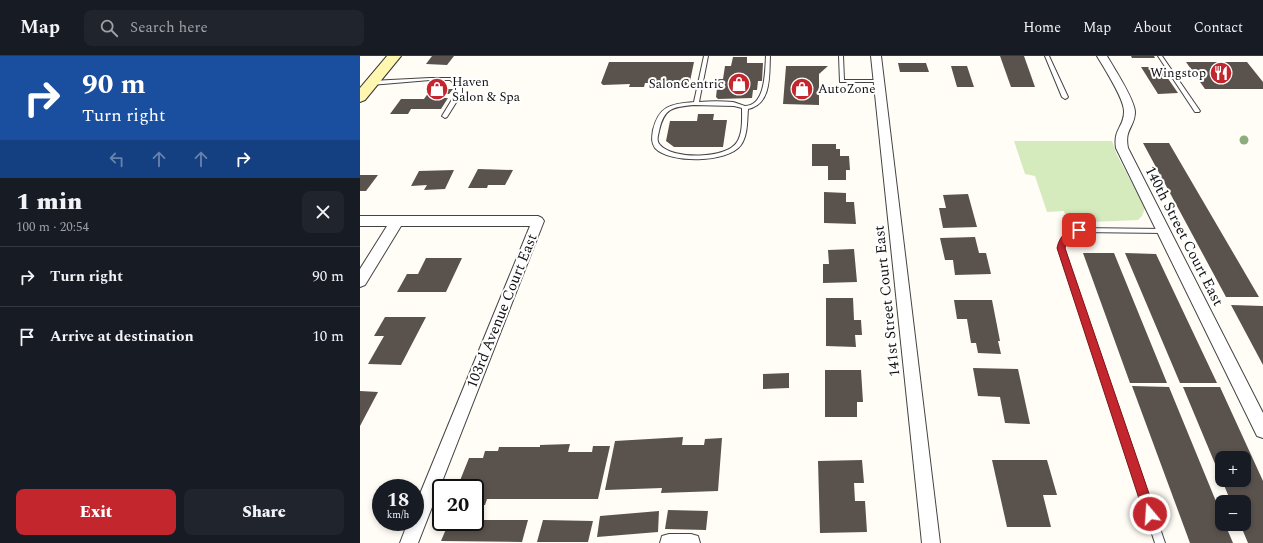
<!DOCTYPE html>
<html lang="en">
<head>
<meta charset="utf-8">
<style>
  :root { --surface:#171b24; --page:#20242c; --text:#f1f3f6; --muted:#9ea1a6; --line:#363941; --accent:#c4262e }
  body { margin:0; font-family:Spectral,serif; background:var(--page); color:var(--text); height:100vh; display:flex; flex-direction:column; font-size:15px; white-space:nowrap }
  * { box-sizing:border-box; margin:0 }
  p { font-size:13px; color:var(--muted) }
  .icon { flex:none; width:22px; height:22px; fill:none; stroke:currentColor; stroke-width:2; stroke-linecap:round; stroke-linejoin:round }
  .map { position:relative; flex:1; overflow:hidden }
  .drawer { display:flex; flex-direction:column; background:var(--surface); width:360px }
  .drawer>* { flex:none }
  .guide { background:#1a4fa0; color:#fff; overflow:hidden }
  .controls { position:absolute; left:855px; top:395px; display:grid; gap:8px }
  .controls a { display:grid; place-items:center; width:36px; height:36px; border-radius:8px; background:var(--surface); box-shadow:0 2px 6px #0003; font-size:20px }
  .speed { position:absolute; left:12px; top:423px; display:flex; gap:8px; font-size:20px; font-weight:700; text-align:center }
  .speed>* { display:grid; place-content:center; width:52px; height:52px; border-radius:50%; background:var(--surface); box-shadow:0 2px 6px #0003; line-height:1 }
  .speed small { font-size:10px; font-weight:400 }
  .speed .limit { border:2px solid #111; border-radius:6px; background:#fff; color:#111 }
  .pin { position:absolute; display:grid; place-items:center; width:34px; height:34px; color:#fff; margin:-17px; border-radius:8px; box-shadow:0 2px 6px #0006 }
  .me { position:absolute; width:44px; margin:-22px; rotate:342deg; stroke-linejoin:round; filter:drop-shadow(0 0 3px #0008) }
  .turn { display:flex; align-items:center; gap:14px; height:84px; padding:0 16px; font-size:18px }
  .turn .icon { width:52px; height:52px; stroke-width:2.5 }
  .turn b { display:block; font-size:28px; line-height:34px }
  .lanes { display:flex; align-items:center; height:38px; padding:0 16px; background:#0003; justify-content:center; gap:20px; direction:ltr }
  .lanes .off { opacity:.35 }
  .round { display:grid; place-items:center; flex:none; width:42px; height:42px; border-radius:8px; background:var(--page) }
  .summary { display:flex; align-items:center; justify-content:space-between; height:68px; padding:0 16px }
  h1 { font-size:24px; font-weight:800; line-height:30px }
  .button { display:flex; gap:8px; margin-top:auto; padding:8px 16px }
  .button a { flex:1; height:46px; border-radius:8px; background:var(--accent); color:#fff; font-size:16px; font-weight:800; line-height:46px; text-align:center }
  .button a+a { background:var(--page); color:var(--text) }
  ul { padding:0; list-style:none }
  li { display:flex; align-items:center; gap:12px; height:60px; padding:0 16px; border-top:1px solid var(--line) }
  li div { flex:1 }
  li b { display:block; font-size:15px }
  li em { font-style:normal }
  header { display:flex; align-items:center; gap:24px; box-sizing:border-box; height:56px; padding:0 20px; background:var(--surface); border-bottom:1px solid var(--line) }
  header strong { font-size:19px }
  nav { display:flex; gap:22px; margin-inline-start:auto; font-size:14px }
  .search { width:280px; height:36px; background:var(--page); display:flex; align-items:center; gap:10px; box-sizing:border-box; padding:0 14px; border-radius:8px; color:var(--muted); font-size:15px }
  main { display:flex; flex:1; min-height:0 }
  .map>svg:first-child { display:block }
  .green { fill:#d5ebbd }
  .building { fill:#5a524d; fill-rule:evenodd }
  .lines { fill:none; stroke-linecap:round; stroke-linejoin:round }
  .lane-casing { stroke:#444; stroke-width:2 }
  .street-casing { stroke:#444; stroke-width:2 }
  .secondary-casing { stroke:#333; stroke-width:2 }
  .lane { fill:#fff; fill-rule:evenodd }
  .street { fill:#fff; fill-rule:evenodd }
  .secondary { fill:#fff6b0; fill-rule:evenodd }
  .tree { fill:#8dad7f }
  .route { fill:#c4262e; stroke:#7f191e }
  .labels { text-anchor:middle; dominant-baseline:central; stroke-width:4; stroke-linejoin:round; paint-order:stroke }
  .far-poi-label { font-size:13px; fill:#111; stroke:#fff; text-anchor:end }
  .street-label { font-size:15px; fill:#111; stroke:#fff }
</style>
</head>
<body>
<header>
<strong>Map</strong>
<div class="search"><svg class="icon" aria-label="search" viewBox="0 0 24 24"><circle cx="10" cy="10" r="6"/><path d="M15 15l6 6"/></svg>Search here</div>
<nav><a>Home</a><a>Map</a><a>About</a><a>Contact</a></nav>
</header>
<main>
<section class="drawer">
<div class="guide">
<div class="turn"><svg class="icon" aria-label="right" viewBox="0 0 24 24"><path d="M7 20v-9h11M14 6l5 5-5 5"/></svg><div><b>90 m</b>Turn right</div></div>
<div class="lanes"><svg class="icon off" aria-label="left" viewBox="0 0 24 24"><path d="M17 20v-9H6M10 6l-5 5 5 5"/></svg><svg class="icon off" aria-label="ahead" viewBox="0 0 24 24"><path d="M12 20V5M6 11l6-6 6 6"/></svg><svg class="icon off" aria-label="ahead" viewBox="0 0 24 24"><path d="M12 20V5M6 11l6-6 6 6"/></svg><svg class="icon" aria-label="right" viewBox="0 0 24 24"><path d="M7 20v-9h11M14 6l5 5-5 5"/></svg></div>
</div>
<div class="summary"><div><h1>1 min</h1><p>100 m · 20:54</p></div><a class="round"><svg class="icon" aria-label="close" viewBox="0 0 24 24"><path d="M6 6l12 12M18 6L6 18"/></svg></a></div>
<ul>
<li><svg class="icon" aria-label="right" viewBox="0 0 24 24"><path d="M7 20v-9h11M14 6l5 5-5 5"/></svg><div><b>Turn right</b></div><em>90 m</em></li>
<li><svg class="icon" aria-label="arrive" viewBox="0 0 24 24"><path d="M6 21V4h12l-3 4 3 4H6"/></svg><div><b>Arrive at destination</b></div><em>10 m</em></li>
</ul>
<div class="button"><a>Exit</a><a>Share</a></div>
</section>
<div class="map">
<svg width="903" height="487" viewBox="0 0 903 487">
  <rect width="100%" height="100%" fill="#fffdf5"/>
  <path class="green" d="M654,85H752L757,99L785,152L782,160L778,164L707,167L704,155L687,156L675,120L665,118Z"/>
  <path class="building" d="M72,0H94L87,9L66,8Z
    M640,0H664L675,31H651Z
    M771,0H794L795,2H772Z
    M373,1H387V7H403L402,25H398L397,34H393L392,42L358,43L356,41L358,23H363L365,10H371Z
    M249,6H334L329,30H314L315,27H285L284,31H269L270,28L243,29L241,27Z
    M826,6H887L903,26V33H845Z
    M538,7H566L569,16H540Z
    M426,10H468L459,18V49L423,48Z
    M591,10H607L614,31H597Z
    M781,11H800L818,37L798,38Z
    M71,33H93L89,38H85L82,42H88L81,53H51L48,58H30L41,43H64Z
    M338,58H354L353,64H367L363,91H314L306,85L310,65H337Z
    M783,87H809L899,241H866Z
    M452,88H476V93H480V100H489L490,114H486V124H468V110H452Z
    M118,113L153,114L145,129H128L127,132H108Z
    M94,114L85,133L64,134L67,129L51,130L59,115Z
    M0,119H18L6,135H0Z
    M464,136L486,137V146H494L496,168L464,167Z
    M608,138L617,171L583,172L579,152H586L583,139Z
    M615,181L619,197H626L631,218L595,219L593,204H585L580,182Z
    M494,193L497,226L463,227V208H469L468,194Z
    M723,197H754L807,327H770Z
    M765,197L796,198L857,327H820Z
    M66,202H102L86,236H37L47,218H58Z
    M466,242H493L494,264H501L502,279H495L496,291L466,290Z
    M594,244H632L640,285H638L641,298L618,297L616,287H611L607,263H597Z
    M871,249L903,250V309Z
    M25,261H66L41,309L8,308L24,280H14Z
    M613,312L658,313L670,368L645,367L640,341L618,340Z
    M465,314H501L503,346H497V361H465Z
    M429,317V332L403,333V318Z
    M772,330L809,331L862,460V468H865L873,487H830Z
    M823,331H860L903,425V487H888L880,468H884V446H871ZM862,402H884V424H862Z
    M0,335L18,336L0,370Z
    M323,381L322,389H344L345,383L362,382L358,435L301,437L302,432L245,434L255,385Z
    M210,388L208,396H232L233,390H250L238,443H127L125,449H115V432H97L109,402H123L125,395H138L139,391H180V389Z
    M502,404L504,427H494L495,445H505L507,476L460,477L458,405Z
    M632,404H687L697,439H683L691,471H647Z
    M308,454L348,455L346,474L305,473Z
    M299,455L298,476L237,481L240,460Z
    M115,464H168L162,486L81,485L89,466H115Z
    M183,464L233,465L228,486H177Z"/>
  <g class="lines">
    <g class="lane-casing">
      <path id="lane" d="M344,0H348L339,46C350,45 362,45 373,46C377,47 381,49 385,50C406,50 405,14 406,0H410C409,19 412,48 388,53C387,64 388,79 381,89C368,107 310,108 295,92C291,86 292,81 293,74C299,50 310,48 334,46ZM334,49L374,50L382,52C382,63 383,77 377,86C367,103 313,104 300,89C296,85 298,80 299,75C304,52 312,51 334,49Z
        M479,0H483L484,24H519L521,25L519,26H480Z
        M685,0H689L708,41L707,42L705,43L702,41Z
        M798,0H802L840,55L839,56H835Z
        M70,22H91L102,28V37L87,61L85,62L82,60L96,37V29L90,24H70L11,29L8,27L11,25Z
        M719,172L804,173L807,175L804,177L719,176C711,180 706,183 704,192L805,487H795L698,192C701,180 708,175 719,172Z"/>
    </g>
    <g class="street-casing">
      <path id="street" d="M511,0H521L580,487H562Z
        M737,0H747C754,12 775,44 775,56C775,71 764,73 768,92L903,357V382L897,380L756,92C753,73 764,71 764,56C765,44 744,12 737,0Z
        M0,160H178L182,162L184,165L58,487H40L48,466H55V450L170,170H41L5,229L0,231V213L27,170H0Z
        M309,478H331L338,480L340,487H300L302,480Z"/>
    </g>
    <g class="secondary-casing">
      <path id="secondary" d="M27,0H41L5,44L0,46V32Z"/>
    </g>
    <use href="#lane" class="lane"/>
    <use href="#street" class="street"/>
    <use href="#secondary" class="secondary"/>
  </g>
  <circle class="tree" cx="884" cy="84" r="4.5"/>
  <path class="route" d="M719,170L723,174L722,176C712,179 707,182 705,192L796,458L794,462L790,463L786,462L784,458L697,192C700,179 706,175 719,170Z"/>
  <defs>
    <g id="restaurant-disc" transform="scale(1.15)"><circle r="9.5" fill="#c4262e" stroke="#fff"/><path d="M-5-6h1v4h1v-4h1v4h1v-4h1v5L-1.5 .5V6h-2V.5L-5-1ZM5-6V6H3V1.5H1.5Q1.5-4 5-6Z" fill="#fff"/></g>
    <g id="shop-disc" transform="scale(1.15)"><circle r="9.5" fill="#c4262e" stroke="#fff"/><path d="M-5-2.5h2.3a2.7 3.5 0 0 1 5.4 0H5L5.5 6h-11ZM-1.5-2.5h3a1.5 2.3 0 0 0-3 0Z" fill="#fff"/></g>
  </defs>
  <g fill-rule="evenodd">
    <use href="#restaurant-disc" x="861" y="17"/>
    <use href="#shop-disc" x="379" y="28"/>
    <use href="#shop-disc" x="77" y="33"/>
    <use href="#shop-disc" x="442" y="33"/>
  </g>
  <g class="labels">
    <g class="far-poi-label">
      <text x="846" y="17">Wingstop</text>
      <text x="92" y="26" text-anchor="start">Haven<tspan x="92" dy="15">Salon &amp; Spa</tspan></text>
      <text x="364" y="28">SalonCentric</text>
      <text x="458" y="33" text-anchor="start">AutoZone</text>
    </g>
    <g class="street-label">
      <text transform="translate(824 180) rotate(63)">140th Street Court East</text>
      <text transform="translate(527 245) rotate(-96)">141st Street Court East</text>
      <text transform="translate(142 255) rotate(-68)">103rd Avenue Court East</text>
    </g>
  </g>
</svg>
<div class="controls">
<a>+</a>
<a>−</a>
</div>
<div class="speed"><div>18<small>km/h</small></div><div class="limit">20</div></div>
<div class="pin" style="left:719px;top:174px;background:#d93025"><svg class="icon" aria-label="arrive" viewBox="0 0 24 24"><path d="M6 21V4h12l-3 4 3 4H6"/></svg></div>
<svg class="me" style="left:790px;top:458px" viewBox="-20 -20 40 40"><circle r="17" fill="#c4262e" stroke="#fff" stroke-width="3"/><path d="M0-11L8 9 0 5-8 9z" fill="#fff"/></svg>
</div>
</main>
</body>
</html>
